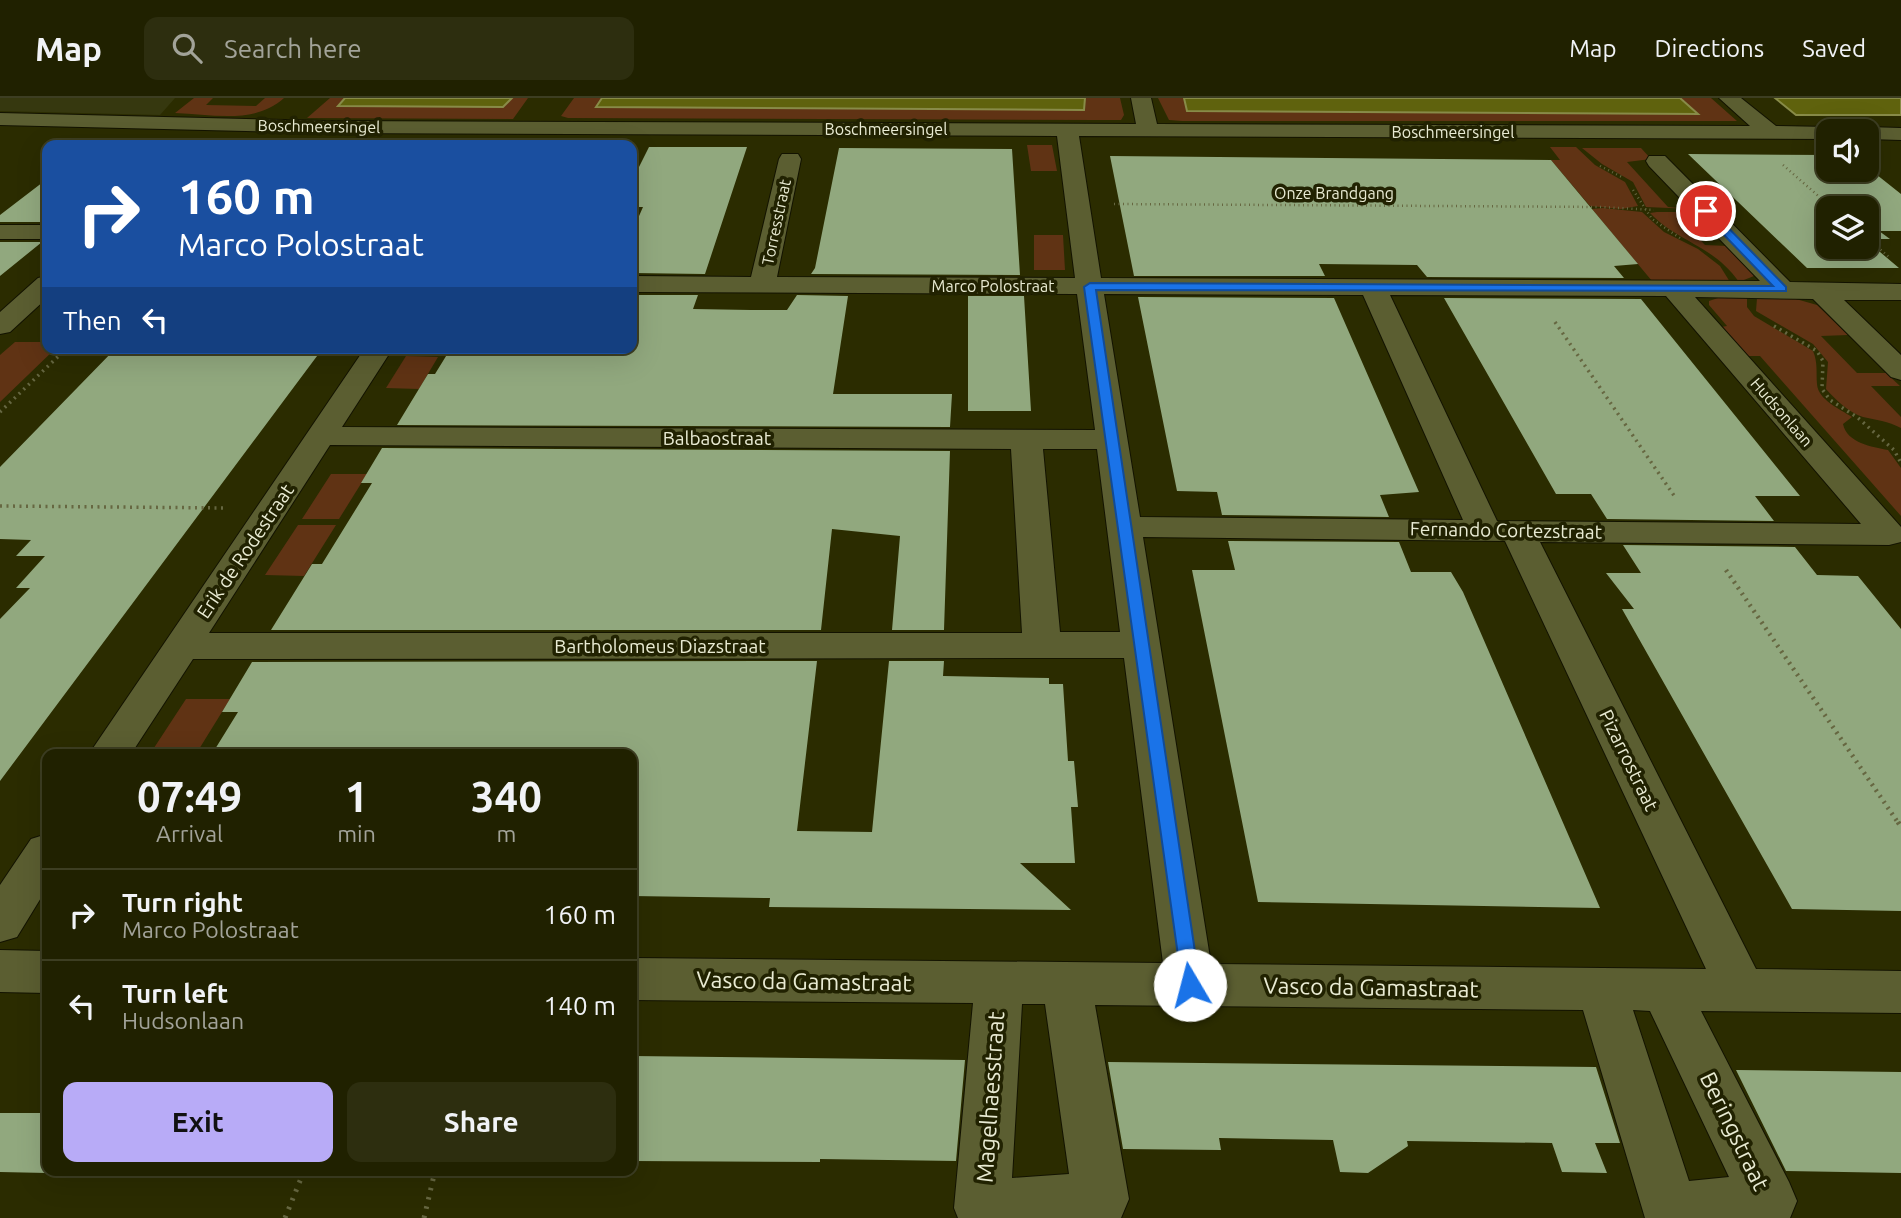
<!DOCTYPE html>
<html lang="en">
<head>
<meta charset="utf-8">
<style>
  :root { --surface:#202100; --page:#2d2e0f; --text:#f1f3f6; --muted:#a2a399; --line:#3d3e22; --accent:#b8abf7 }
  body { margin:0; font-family:Ubuntu,sans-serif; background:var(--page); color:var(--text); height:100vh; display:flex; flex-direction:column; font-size:26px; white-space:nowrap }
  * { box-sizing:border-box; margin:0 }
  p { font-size:23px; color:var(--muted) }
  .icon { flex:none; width:38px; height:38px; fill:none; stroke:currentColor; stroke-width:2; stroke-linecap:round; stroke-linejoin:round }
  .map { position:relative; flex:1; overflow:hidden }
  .sheet { position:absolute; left:42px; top:651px; width:595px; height:427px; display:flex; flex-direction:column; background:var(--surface); border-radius:14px; box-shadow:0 7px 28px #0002,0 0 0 2px var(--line) }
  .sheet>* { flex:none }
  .guide { position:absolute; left:42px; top:42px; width:595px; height:214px; border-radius:14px; box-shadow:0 7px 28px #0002,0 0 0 2px var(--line); background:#1a4fa0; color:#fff; overflow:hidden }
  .tools { position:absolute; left:1816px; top:21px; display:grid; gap:14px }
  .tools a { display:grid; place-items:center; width:63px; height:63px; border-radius:14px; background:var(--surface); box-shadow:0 7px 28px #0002,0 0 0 2px var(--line); font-size:35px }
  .pin { position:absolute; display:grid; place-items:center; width:60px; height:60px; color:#fff; margin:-30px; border:4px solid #fff; border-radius:50%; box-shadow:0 2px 7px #0007 }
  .me { position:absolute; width:77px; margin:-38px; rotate:352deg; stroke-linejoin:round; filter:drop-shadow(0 0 5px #0008) }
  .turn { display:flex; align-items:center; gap:24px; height:147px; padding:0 21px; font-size:32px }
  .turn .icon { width:91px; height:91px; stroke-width:2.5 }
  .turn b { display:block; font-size:49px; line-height:60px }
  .then { display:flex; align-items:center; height:66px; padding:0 21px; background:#0003; gap:14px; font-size:26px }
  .eta { display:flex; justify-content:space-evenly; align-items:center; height:119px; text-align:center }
  .eta b { font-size:42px; font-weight:700; line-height:49px }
  .button { display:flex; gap:14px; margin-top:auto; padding:14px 21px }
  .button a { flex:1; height:80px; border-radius:14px; background:var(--accent); color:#111; font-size:28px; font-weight:700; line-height:80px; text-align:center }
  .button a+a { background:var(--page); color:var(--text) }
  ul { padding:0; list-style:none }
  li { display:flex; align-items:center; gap:21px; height:91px; padding:0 21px; border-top:2px solid var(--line) }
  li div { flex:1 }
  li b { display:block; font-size:26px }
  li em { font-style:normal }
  header { display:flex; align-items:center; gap:42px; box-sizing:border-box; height:98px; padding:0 35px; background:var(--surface); border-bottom:2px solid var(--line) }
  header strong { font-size:33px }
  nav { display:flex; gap:38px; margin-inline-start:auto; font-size:24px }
  .search { width:490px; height:63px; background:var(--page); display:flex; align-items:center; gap:18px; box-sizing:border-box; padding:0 24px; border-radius:14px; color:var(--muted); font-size:26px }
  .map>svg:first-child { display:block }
  .built { fill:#36380f }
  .green { fill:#603314 }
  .water { fill:#5f620d; stroke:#888b48; stroke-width:2 }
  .building { fill:#91a87e }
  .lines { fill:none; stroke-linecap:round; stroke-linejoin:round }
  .minor-casing { stroke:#131300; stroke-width:2 }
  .path-far3 { stroke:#666741; stroke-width:2.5; stroke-dasharray:1 3.5; stroke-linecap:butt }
  .path-far2 { stroke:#666741; stroke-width:3.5; stroke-dasharray:2 4.5; stroke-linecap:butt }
  .path-far1 { stroke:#666741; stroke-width:4.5; stroke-dasharray:2 5; stroke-linecap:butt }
  .path { stroke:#666741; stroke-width:5; stroke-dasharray:2.5 7; stroke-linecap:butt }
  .minor { fill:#5b5e31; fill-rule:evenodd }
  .route { fill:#1a73e8; stroke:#114b97; stroke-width:2 }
  .labels { text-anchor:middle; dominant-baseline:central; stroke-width:7; stroke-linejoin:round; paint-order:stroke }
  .far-street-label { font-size:16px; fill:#e9ebd3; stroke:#212201 }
  .street-label { font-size:19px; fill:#e9ebd3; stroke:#212201 }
  .near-street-label { font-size:23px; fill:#e9ebd3; stroke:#212201 }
</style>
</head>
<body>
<header>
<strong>Map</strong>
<div class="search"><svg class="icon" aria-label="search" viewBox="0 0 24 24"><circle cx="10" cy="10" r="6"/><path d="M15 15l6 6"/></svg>Search here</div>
<nav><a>Map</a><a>Directions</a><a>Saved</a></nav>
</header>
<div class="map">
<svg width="1901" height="1120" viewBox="0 0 1901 1120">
  <rect width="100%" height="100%" fill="#2b2c00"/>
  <path class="built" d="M0,0H175L160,17L0,13Z"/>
  <path class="green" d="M194,0H213L206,7L256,8L265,0H284C254,27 212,16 175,15Z
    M330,0H345L339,8L503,9L512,0H528L513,21L307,20Z
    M574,0H602L597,8L1083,12L1085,0H1120L1124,17L1121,22H1099L568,20L561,18Z
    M1158,0H1184L1187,13L1697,16L1680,0H1711L1737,23H1182L1169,22Z
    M1027,47H1052L1057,73H1031Z
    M1550,49H1576L1595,67L1625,84L1638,108L1621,111L1590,108L1551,62H1560Z
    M1582,50H1641L1651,61L1627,64L1668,109L1692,111L1646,109L1633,84L1602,66Z
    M1603,110L1642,114L1664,134L1698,151L1720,168L1730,184L1652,183L1592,111Z
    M1657,114H1695L1697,116H1676L1705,147L1728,148L1752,173L1754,178L1739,184C1713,147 1679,145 1650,115Z
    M1034,137H1063L1065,172H1034Z
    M1747,199V209L1754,218L1813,253C1818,265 1816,274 1817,286C1818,302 1840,311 1852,319L1843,326C1847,345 1872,349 1888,352L1901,370V418L1760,258H1747L1721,229L1727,228L1709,207V203L1721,199Z
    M1757,200L1796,201L1817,207L1848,237L1821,238L1857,275H1886L1900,288H1871L1901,319V330C1888,323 1876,322 1863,319C1849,315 1835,301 1826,291L1828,264L1813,246L1756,213Z
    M15,244H47V250H56L0,304V257Z
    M406,258L438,259L419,291L386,290Z
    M331,376H367L339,421H302Z
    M298,427H336L304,478L265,477Z
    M186,601H230L196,656H150Z"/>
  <path class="water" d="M345,0H512L503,9L338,8Z
    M602,0H1085L1084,12L596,9Z
    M1184,0H1680L1698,16L1187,13Z
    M1775,0H1901V17H1796Z"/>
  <path class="building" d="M649,49H747L705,176L632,175V134L643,109H632V83Z
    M839,50L1012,51L1020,177L811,176L815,170Z
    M1688,56L1829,57V72H1867V69L1901,96V133H1879L1890,141H1867V110H1829V149H1867V143L1899,170H1807Z
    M1110,58L1551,62L1638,166L1614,168L1624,180L1427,179L1417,167L1319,166L1325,178H1134Z
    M47,81V124H0V117Z
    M0,144H42L0,178Z
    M632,197H698L693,211L751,212H787L797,197L848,198L833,296H952L950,329L397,327L428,276H435L451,250H632Z
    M968,198H1024L1031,313H968Z
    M1138,199L1334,200L1419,394L1380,397L1389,419L1222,417L1217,394L1177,393Z
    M1444,200L1641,201L1800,398H1755L1774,423L1607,421L1591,396H1556Z
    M116,250H323L0,683V521L30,490H16L45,458H16L31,442L0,441V369Z
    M382,350L950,353L944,532H892L900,438L832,431L821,532H271L312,466H322L372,385H361Z
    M1228,443L1399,444L1411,474H1451L1463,494L1600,810L1258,804L1192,472H1235Z
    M1623,447L1795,449L1817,477L1858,478L1901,531V813L1792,811L1622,511H1634L1606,475H1641Z
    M817,563L797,733L872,734L889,563H944L943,578L1049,580V586H1063L1068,663H1074L1078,709H1071L1075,765H1020L1071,812L769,809L770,800L632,798V656H212L238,614H222L252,564Z
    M632,958L965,962L956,1063L820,1061V1064L632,1063Z
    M1108,964L1596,969L1620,1045H1595L1607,1075L1562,1074L1552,1045L1407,1043L1408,1048L1368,1075L1340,1074L1333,1042L1219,1040L1221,1052L1123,1051Z
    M1736,972L1901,974V1075L1786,1073Z
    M0,1015H47V1075L0,1074Z"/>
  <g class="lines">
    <g class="minor-casing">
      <path id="minor" d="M1131,0H1151L1157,26L1750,28L1719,0H1741L1776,28L1829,29L1839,33H1829V41L1079,38L1101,180L1760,183L1649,68L1646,63L1649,58H1665L1790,184L1901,186V202H1844L1901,257V282L1891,279L1813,201L1695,199L1901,429V444L1889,447L1540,444L1756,871L1901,873V915L1701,913L1789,1084L1797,1103L1790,1120H1645L1583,912L1095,907L1129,1101L1121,1120H958L954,1110L973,905L632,902V860L1163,865L1124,560L193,561L131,656H89L365,250H393L342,329L1095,332L1077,196L632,194V178L751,179L779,61L782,56H798L801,61L777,179L1075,180L1057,38L326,35L0,27V15L326,23L1136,26ZM1104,196L1363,197L1463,422L1140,419ZM1390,197L1666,198L1861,426L1497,423ZM330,347L1011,351L1022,535H209ZM1043,351H1097L1120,534H1060ZM1143,439L1505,443L1706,871L1211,866ZM1022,906H1045L1069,1076L1012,1080ZM1633,912L1650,913L1729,1079L1689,1083Z
        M1867,29L1901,30V42L1867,41V33H1857Z
        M0,127H47V141H0Z
        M47,178V200L10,234L0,236V214L38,180Z
        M47,736V790L17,839L0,844V787L31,741Z
        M0,852L47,853V895L0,894Z"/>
    </g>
    <path class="path-far3" d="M1783,67L1832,110
      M1600,68L1624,80
      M1633,92L1652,121L1680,140
      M1114,106L1601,109L1654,112
      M1867,140L1890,160"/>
    <path class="path-far2" d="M1555,224L1675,399
      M1774,228L1817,253L1823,263L1822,291L1830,302L1857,319L1894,352L1901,365
      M0,314L67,250
      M0,408L227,410"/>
    <path class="path-far1" d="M1726,472L1899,726"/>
    <path class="path" d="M1898,724L1901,729
      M285,1120L304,1073
      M424,1120L435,1073"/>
    <use href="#minor" class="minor"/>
  </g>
  <path class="route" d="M1703,111H1710L1786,189V193L1096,192L1200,887L1197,893L1190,896L1183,893L1084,189L1090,185L1773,188L1703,115Z"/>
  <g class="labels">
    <g class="far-street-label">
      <text transform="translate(319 28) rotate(1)">Boschmeersingel</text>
      <text x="886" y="31">Boschmeersingel</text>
      <text x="1453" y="34">Boschmeersingel</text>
      <text x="1334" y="95">Onze Brandgang</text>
      <text transform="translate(776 124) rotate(-78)">Torresstraat</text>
      <text x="993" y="188">Marco Polostraat</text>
      <text transform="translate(1782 314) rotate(49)">Hudsonlaan</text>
    </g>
    <g class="street-label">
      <text x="717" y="340">Balbaostraat</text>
      <text transform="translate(1506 432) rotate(1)">Fernando Cortezstraat</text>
      <text transform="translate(245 453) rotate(-56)">Erik de Rodestraat</text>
      <text x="660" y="548">Bartholomeus Diazstraat</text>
      <text transform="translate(1629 662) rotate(64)">Pizarrostraat</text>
    </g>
    <g class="near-street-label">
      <text transform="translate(804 883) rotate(1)">Vasco da Gamastraat</text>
      <text transform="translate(1371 889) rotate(1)">Vasco da Gamastraat</text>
      <text transform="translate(990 999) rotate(-86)">Magelhaesstraat</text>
      <text transform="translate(1735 1033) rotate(64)">Beringstraat</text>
    </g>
  </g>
</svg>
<div class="tools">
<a><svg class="icon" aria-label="sound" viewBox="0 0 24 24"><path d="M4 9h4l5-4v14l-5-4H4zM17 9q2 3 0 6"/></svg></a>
<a><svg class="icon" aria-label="layers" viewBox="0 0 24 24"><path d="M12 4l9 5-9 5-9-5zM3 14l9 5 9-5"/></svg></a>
</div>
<div class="pin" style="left:1706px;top:113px;background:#d93025"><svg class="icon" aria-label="arrive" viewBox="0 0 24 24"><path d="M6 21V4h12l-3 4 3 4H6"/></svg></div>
<svg class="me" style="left:1190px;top:887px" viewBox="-20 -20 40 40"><circle r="19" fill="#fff"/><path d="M0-13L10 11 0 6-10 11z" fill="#1a73e8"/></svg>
<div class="guide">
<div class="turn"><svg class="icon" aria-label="right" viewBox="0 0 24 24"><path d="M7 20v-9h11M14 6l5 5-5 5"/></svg><div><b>160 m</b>Marco Polostraat</div></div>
<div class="then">Then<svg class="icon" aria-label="left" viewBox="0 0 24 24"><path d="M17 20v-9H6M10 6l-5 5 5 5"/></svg></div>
</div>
<section class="sheet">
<div class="eta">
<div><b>07:49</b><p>Arrival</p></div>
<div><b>1</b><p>min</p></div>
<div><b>340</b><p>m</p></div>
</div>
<ul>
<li><svg class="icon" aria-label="right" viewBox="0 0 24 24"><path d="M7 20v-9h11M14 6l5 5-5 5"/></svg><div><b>Turn right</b><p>Marco Polostraat</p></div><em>160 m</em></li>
<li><svg class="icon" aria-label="left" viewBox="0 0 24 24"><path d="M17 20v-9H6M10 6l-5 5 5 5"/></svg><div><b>Turn left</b><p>Hudsonlaan</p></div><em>140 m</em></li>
</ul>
<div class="button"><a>Exit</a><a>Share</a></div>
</section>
</div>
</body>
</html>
